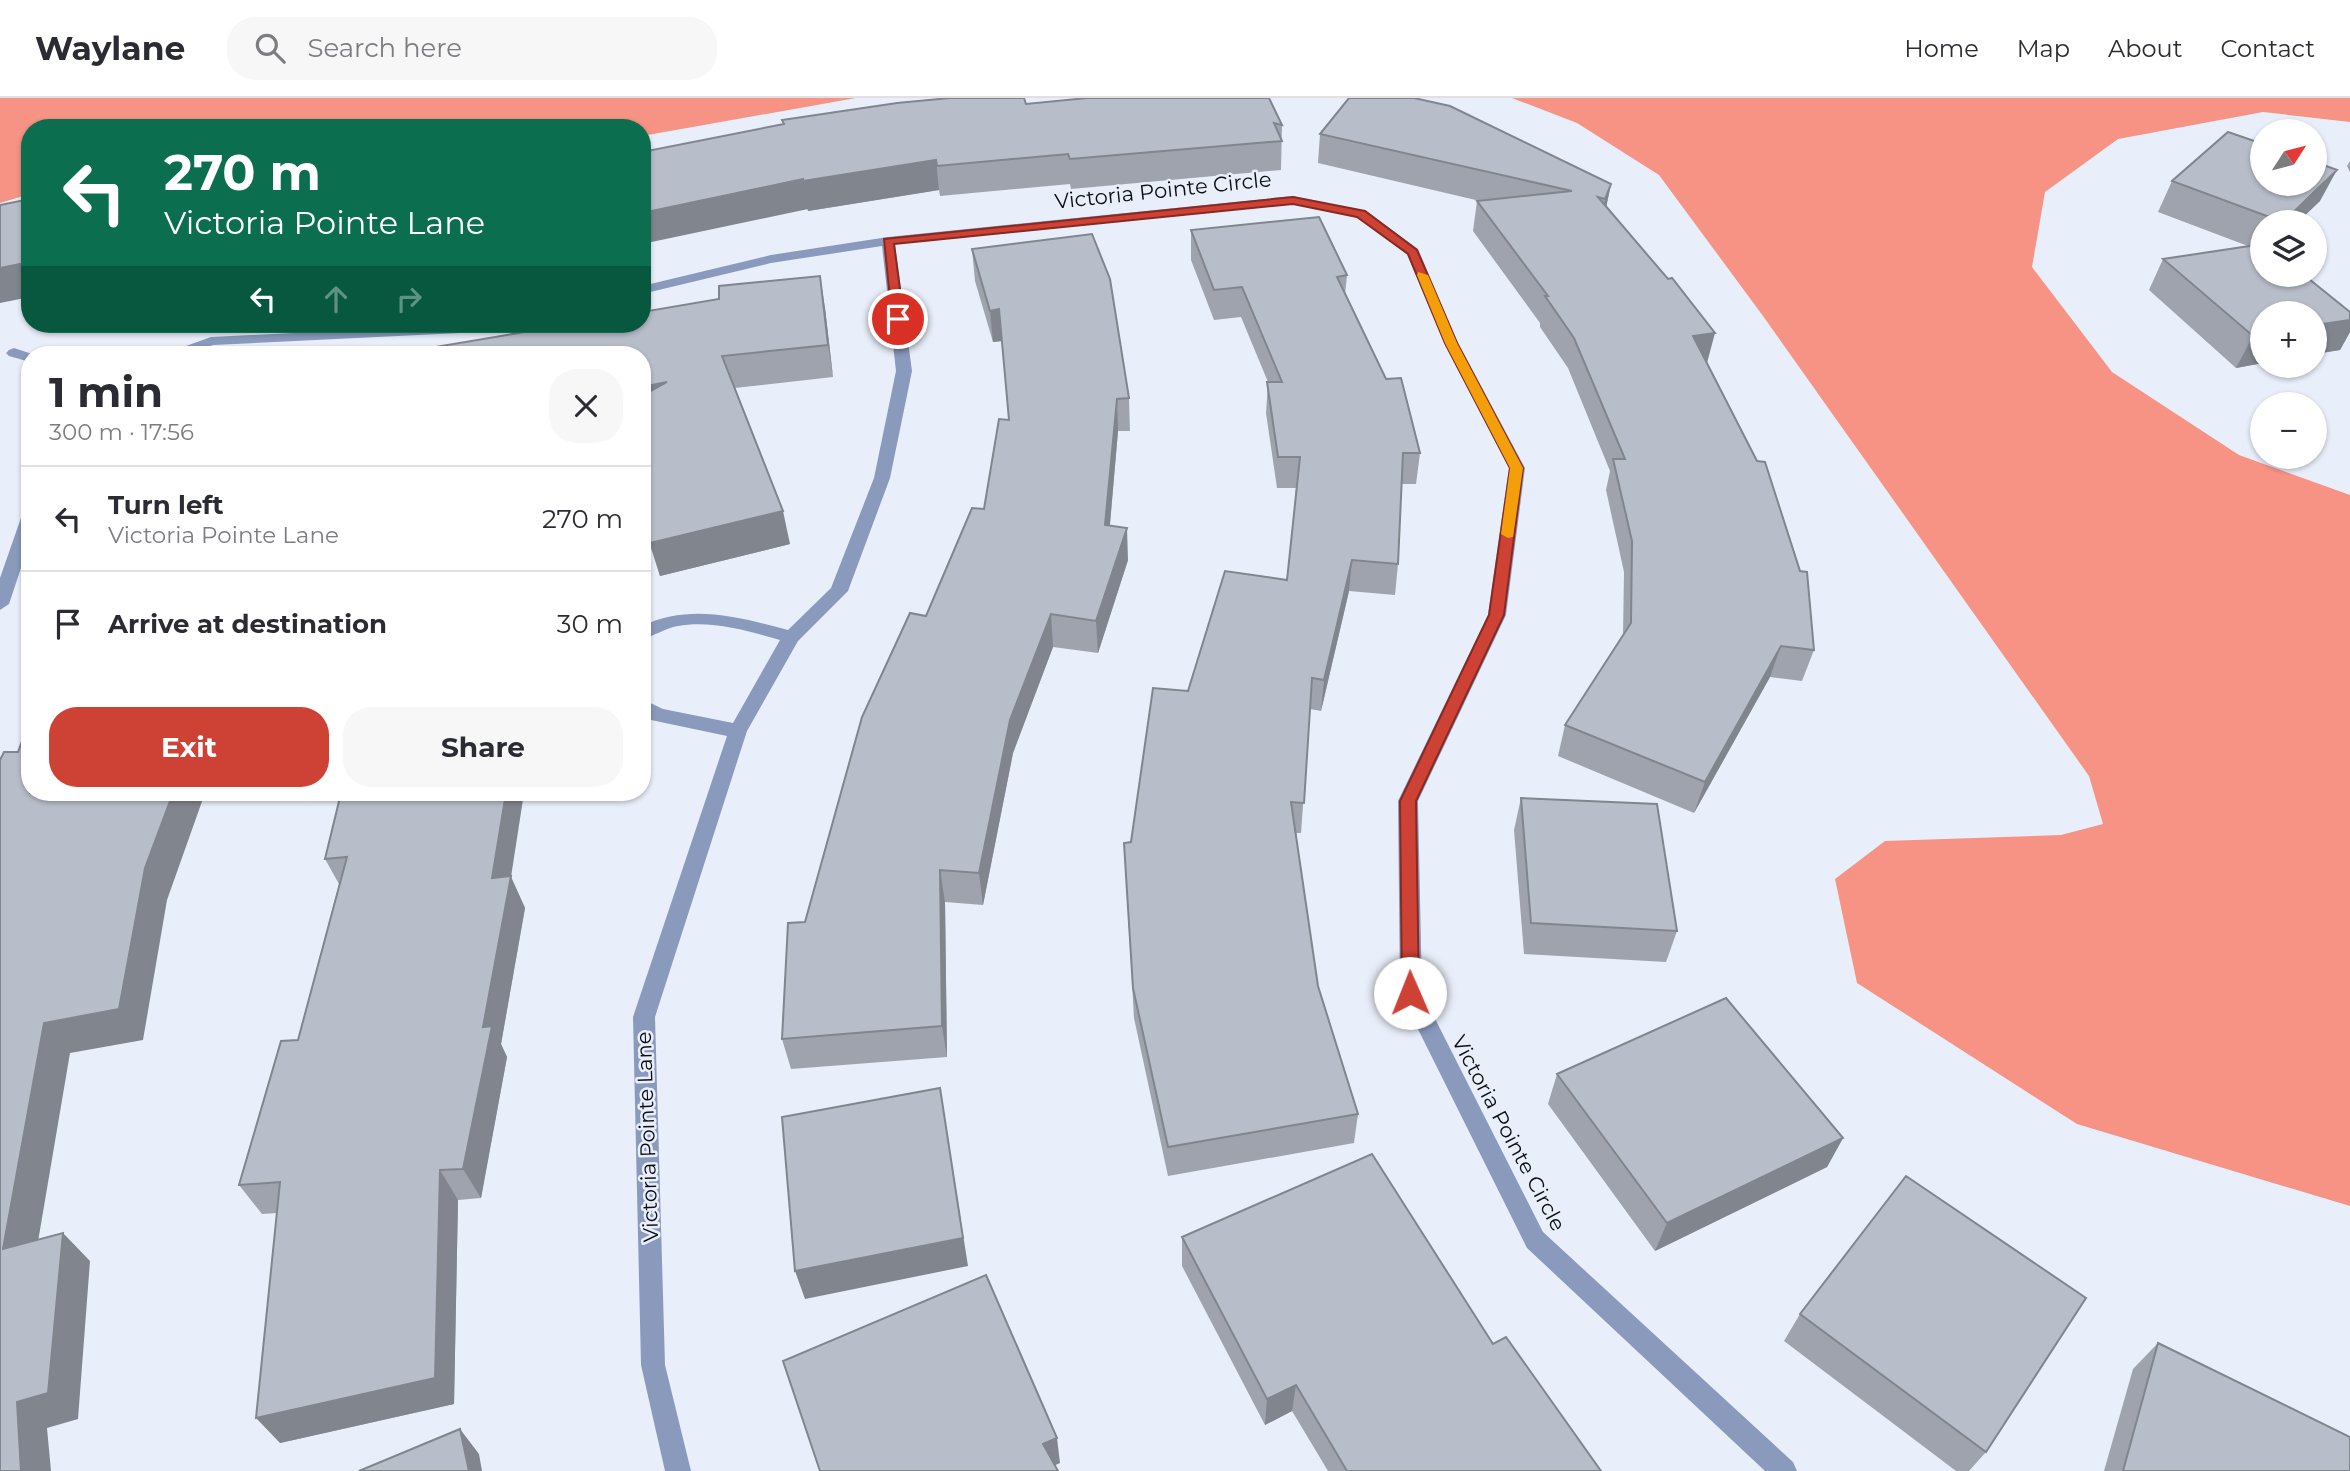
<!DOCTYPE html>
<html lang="en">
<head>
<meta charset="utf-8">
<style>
  :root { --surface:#fff; --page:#f7f7f7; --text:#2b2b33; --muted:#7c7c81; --line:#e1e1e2; --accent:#ce4135 }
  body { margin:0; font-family:Montserrat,sans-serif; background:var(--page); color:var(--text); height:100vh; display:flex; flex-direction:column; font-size:26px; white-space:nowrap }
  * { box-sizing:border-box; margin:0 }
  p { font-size:23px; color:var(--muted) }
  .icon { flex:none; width:38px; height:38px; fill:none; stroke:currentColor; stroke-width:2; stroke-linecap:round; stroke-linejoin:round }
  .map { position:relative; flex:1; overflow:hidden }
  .drawer { position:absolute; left:21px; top:248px; width:630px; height:455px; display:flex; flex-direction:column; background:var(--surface); border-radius:28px; box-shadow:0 2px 5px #0004 }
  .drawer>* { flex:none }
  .banner { position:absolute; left:21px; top:21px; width:630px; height:214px; border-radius:28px; box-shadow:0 2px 5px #0004; background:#0b6e4f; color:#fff; overflow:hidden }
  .needle { width:46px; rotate:54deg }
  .tools { position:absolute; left:2250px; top:21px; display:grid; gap:14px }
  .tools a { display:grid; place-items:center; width:77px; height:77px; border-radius:50%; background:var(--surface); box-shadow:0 2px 5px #0004; font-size:35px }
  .pin { position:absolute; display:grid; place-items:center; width:60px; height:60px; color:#fff; margin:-30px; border:4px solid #fff; border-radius:50%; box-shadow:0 2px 7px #0007 }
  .me { position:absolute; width:77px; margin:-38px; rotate:359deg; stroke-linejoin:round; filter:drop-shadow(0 0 5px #0008) }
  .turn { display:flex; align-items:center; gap:24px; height:147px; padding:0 28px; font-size:32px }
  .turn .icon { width:91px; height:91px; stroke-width:2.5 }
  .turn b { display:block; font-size:49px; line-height:60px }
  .lanes { display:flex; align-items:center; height:66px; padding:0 28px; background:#0003; justify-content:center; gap:35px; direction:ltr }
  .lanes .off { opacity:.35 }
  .round { display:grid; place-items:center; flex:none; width:74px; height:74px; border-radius:28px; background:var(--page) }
  .summary { display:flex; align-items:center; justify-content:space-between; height:119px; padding:0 28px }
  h1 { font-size:42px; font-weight:700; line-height:52px }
  .button { display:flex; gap:14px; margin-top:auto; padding:14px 28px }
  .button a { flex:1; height:80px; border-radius:28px; background:var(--accent); color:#fff; font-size:28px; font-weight:700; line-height:80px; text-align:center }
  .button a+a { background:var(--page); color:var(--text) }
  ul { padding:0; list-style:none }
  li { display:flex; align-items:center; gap:21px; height:105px; padding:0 28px; border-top:2px solid var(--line) }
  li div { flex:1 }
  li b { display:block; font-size:26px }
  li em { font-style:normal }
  header { display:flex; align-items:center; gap:42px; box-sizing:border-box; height:98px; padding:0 35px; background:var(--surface); border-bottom:2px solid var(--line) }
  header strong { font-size:33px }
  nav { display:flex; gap:38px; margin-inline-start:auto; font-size:24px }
  .search { width:490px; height:63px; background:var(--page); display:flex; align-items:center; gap:18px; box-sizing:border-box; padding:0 24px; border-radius:28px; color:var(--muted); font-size:26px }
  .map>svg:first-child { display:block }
  .water { fill:#f69385 }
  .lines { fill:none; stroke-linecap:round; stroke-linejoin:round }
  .minor { fill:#899abd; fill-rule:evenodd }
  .wall { fill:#9ea3ad }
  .shaded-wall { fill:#81858d }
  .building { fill:#b8bec9; stroke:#81858d; stroke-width:2 }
  .route { fill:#ce4135; stroke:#862a22; stroke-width:2 }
  .slow { fill:#f59e0b }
  .labels { text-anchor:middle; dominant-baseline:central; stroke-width:5; stroke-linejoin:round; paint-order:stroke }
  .street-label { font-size:21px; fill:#0c0e12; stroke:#e9effa }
</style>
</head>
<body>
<header>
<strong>Waylane</strong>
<div class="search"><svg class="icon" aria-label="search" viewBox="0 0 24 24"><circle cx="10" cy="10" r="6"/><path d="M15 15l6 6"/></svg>Search here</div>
<nav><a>Home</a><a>Map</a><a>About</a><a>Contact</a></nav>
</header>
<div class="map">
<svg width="2350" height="1373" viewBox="0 0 2350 1373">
  <rect width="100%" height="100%" fill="#e9effa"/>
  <path class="water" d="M0,0H856L642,38V30H30V96L0,105Z
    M1512,0H2350V24L2263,14L2118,41L2045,94L2032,169L2112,274L2239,357L2350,397V1108L2077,1026L1857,885L1835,781L1885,743L2061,737L2103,726L2089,678L1763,218L1659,77L1577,25Z"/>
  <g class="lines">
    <path class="minor" d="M1293,98L1366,113L1418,151L1458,245L1525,370L1506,517L1418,703L1422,895L1543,1134L1793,1364L1797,1373H1765L1527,1150L1400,895L1398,703L1488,517L1509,370L1444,245L1407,156L1357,119L1293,106L895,146L912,273L890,380L848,493L798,543L747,633L655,919L665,1267L691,1373H665L641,1267L633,919L727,638L651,622L642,617V601L663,611L733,625L780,542C748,533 712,522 678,528C665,530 655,538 642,541V528C690,505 739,519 788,532L831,490L874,380L896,273L882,148L771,165L642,196V188L771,157L888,139Z
      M476,226H505L503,229L480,234L213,247L187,257H166L169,254L211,239Z
      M14,250L35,257H36H30V264L9,258L6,255L9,252Z
      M30,412V443L9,506L0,512V480L22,417Z"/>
  </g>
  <path class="wall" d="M1269,0L1282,27L1281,72L1071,91L1070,86L940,98L939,92L808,113L782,22L1026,6Z
    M1320,36L1611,86L1606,109L1707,265L1814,552L1802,583L1770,579L1694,715L1558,658L1565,627L1623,537L1624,474L1606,392L1610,373L1568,270L1540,229V225L1473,133L1477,103H1480L1318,65Z
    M2350,63V74L2347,68Z
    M2172,83L2320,103L2298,124H2263V177L2350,214V234L2340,252L2315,256V215L2263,265L2236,270L2149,192L2163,161L2248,148L2158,114Z
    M1191,132L1347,177L1345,197L1420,355L1416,386H1401L1398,466L1395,497L1349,493L1321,613L1310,611L1301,735H1296L1318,888L1358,1016L1354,1045L1168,1078L1134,920L1124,745L1131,744L1188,593L1287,482L1296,390H1277L1266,315L1268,284L1241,219L1214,222L1191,162Z
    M972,151L1129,300L1130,333H1118L1110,427L1128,462L1098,555L1053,549L1013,655L983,807L945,804L947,959L791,971L782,941L805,824L926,518L984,411L1009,322L1002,243L993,244L975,183Z
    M825,210L833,279L735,290L790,446L660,478L642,423V257Z
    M341,695L511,779L525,810L501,946L507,959L481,1100L458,1102L454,1306L280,1345L277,1115L262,1116L239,1087L298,942L339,786L325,761Z
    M1521,700L1677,833L1666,864L1524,856L1514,732Z
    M1557,976L1843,1040L1827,1069L1655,1153L1548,1006Z
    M1182,1139L1493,1246L1601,1373H1328L1292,1313L1265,1327L1182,1168Z
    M1800,1216L1986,1354L1969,1373H1956L1784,1243Z
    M2158,1245L2350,1373H2104L2133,1271Z"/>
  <path class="shaded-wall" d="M936,62L939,92L808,113L803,83Z
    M2337,72L2320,103L2298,124H2283Z
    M803,81L808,111L642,146V115Z
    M1611,86L1605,115L1599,131L1605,101Z
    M30,164V199L0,205V170Z
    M820,178L825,210L833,279L828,247Z
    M999,211L1002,243L993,244L990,213Z
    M2350,222V234L2340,252L2315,256V227Z
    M1715,235L1707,265L1693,238Z
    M2263,236V265L2236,270L2253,238Z
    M667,284L642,323V289Z
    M1117,301L1118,333L1107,459L1105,427Z
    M783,413L790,446L660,478L650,445Z
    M1127,430L1128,462L1098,555L1096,523Z
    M1352,462L1349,493L1321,613L1324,582Z
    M1051,516L1053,549L1013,655L983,807L979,775L1010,622Z
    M1781,548L1770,579L1694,715L1705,684Z
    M173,695H205L167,802L143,942L70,955L32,1179L3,1151L44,925L145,770Z
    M506,695H524L511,779L525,810L501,946L507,959L481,1100L463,1071L483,929L492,780Z
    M940,772L945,804L947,959L942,928Z
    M940,990L968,1168L805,1201L795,1173Z
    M1843,1040L1827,1069L1655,1153L1667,1125Z
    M440,1072L458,1102L454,1306L280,1345L256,1320Z
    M63,1135L90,1163L78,1321L47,1330L51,1373H21L17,1304Z
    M1296,1287L1292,1313L1265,1327L1267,1301Z
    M460,1331L479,1356L482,1373H469Z
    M1057,1340L1060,1365L1047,1371L1043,1346Z"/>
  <path class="building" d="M950,0H1024L1026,6L1087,0H1269L1282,27L1274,25L1282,43L1070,61L1068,56L937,68L936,62L803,83V81L642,115V54L784,26L782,22L897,5Z
    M1349,0H1414L1450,8L1611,86L1605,101L1598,99L1668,181L1672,180L1715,235L1693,238L1757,363L1765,364L1800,473L1807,474L1814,552L1781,548L1705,684L1565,627L1631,525L1632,443L1613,361H1625L1574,240L1545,198H1548L1477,103L1572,93L1320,36Z
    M2228,34L2263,46V86H2315V64L2337,72L2283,124L2172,83Z
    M30,101V164L0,170V107Z
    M1319,119L1347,177L1337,179L1386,281L1401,280L1420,355H1403L1398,466L1352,462L1324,582L1312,580L1304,705L1291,704L1318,888L1358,1016L1168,1049L1133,890L1124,745L1131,744L1153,590L1188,593L1225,473L1287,482L1300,359H1278L1267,284H1282L1242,189L1214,192L1191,132Z
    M1092,136L1110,181L1129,300L1117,301L1105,427L1127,430L1096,523L1051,516L1010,622L979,775L940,772L942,928L782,941L788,825L805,824L862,619L910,515L926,518L972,410L984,411L999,321L1009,322L999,211L990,213L972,151Z
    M2263,146V177H2304L2350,214V222L2315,227V215H2263V236L2253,238L2163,161Z
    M820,178L828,247L722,258L783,413L650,445L642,420V298L667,284L642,289V257H388L572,226H642V214L719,201V188Z
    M30,621V695H173L145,770L119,911L44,925L3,1151L63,1135L48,1295L17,1304L21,1373H0V662L4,654H18Z
    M341,695H506L492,780L511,778L483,929L492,928L463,1071L440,1072L435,1280L256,1320L280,1084L239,1087L281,943L298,942L347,759L325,761Z
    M1521,700L1657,706L1677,833L1531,825Z
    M1726,900L1843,1040L1667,1125L1557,976Z
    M940,990L963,1140L795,1173L782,1019Z
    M1372,1056L1493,1246L1506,1239L1601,1373H1347L1296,1287L1267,1301L1182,1139Z
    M1906,1078L2086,1200L1986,1354L1800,1216Z
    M986,1177L1057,1340L1043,1346L1058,1373H820L783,1263Z
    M2158,1245L2350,1339V1373H2123Z
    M460,1331L469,1373H359Z"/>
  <path class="route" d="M1293,99L1365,113L1417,152L1457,245L1523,370L1504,517L1416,703L1419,895L1417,900L1410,902L1404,900L1402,895L1400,703L1489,517L1510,370L1445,245L1408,156L1357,119L1293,106L894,146L904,221L898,225L892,221L884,141Z"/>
  <path class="slow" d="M1418,174L1428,177L1457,245L1523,370L1513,439L1508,440L1501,436L1510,370L1445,245L1417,177Z"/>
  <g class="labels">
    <g class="street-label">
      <text transform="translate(1163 92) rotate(-6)">Victoria Pointe Circle</text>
      <text transform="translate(1509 1035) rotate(62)">Victoria Pointe Circle</text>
      <text transform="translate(647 1039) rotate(-92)">Victoria Pointe Lane</text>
    </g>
  </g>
</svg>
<div class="tools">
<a><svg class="needle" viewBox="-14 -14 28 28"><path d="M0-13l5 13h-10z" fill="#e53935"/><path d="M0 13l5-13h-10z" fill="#7c7c81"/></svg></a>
<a><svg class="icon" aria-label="layers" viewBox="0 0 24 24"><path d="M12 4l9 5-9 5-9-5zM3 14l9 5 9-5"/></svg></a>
<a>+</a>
<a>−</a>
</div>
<div class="pin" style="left:898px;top:221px;background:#d93025"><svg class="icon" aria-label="arrive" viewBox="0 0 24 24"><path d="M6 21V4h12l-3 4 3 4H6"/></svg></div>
<svg class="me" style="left:1410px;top:895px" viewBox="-20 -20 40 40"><circle r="19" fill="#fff"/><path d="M0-13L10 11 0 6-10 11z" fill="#ce4135"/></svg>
<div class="banner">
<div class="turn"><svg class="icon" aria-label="left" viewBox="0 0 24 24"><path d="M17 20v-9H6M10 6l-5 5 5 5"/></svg><div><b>270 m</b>Victoria Pointe Lane</div></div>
<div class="lanes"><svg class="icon" aria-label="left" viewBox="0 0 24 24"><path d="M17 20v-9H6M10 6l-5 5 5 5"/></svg><svg class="icon off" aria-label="ahead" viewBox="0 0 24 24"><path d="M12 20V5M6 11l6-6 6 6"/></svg><svg class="icon off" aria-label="right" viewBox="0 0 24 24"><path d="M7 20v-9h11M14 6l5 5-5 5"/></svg></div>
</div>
<section class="drawer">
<div class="summary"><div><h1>1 min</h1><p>300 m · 17:56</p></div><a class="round"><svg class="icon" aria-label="close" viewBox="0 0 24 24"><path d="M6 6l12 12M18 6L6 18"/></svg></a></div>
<ul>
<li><svg class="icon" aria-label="left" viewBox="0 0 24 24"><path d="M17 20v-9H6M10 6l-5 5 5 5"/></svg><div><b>Turn left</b><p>Victoria Pointe Lane</p></div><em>270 m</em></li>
<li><svg class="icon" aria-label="arrive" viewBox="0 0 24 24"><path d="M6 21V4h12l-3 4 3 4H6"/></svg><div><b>Arrive at destination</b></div><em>30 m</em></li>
</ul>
<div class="button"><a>Exit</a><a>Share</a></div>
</section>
</div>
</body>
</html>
